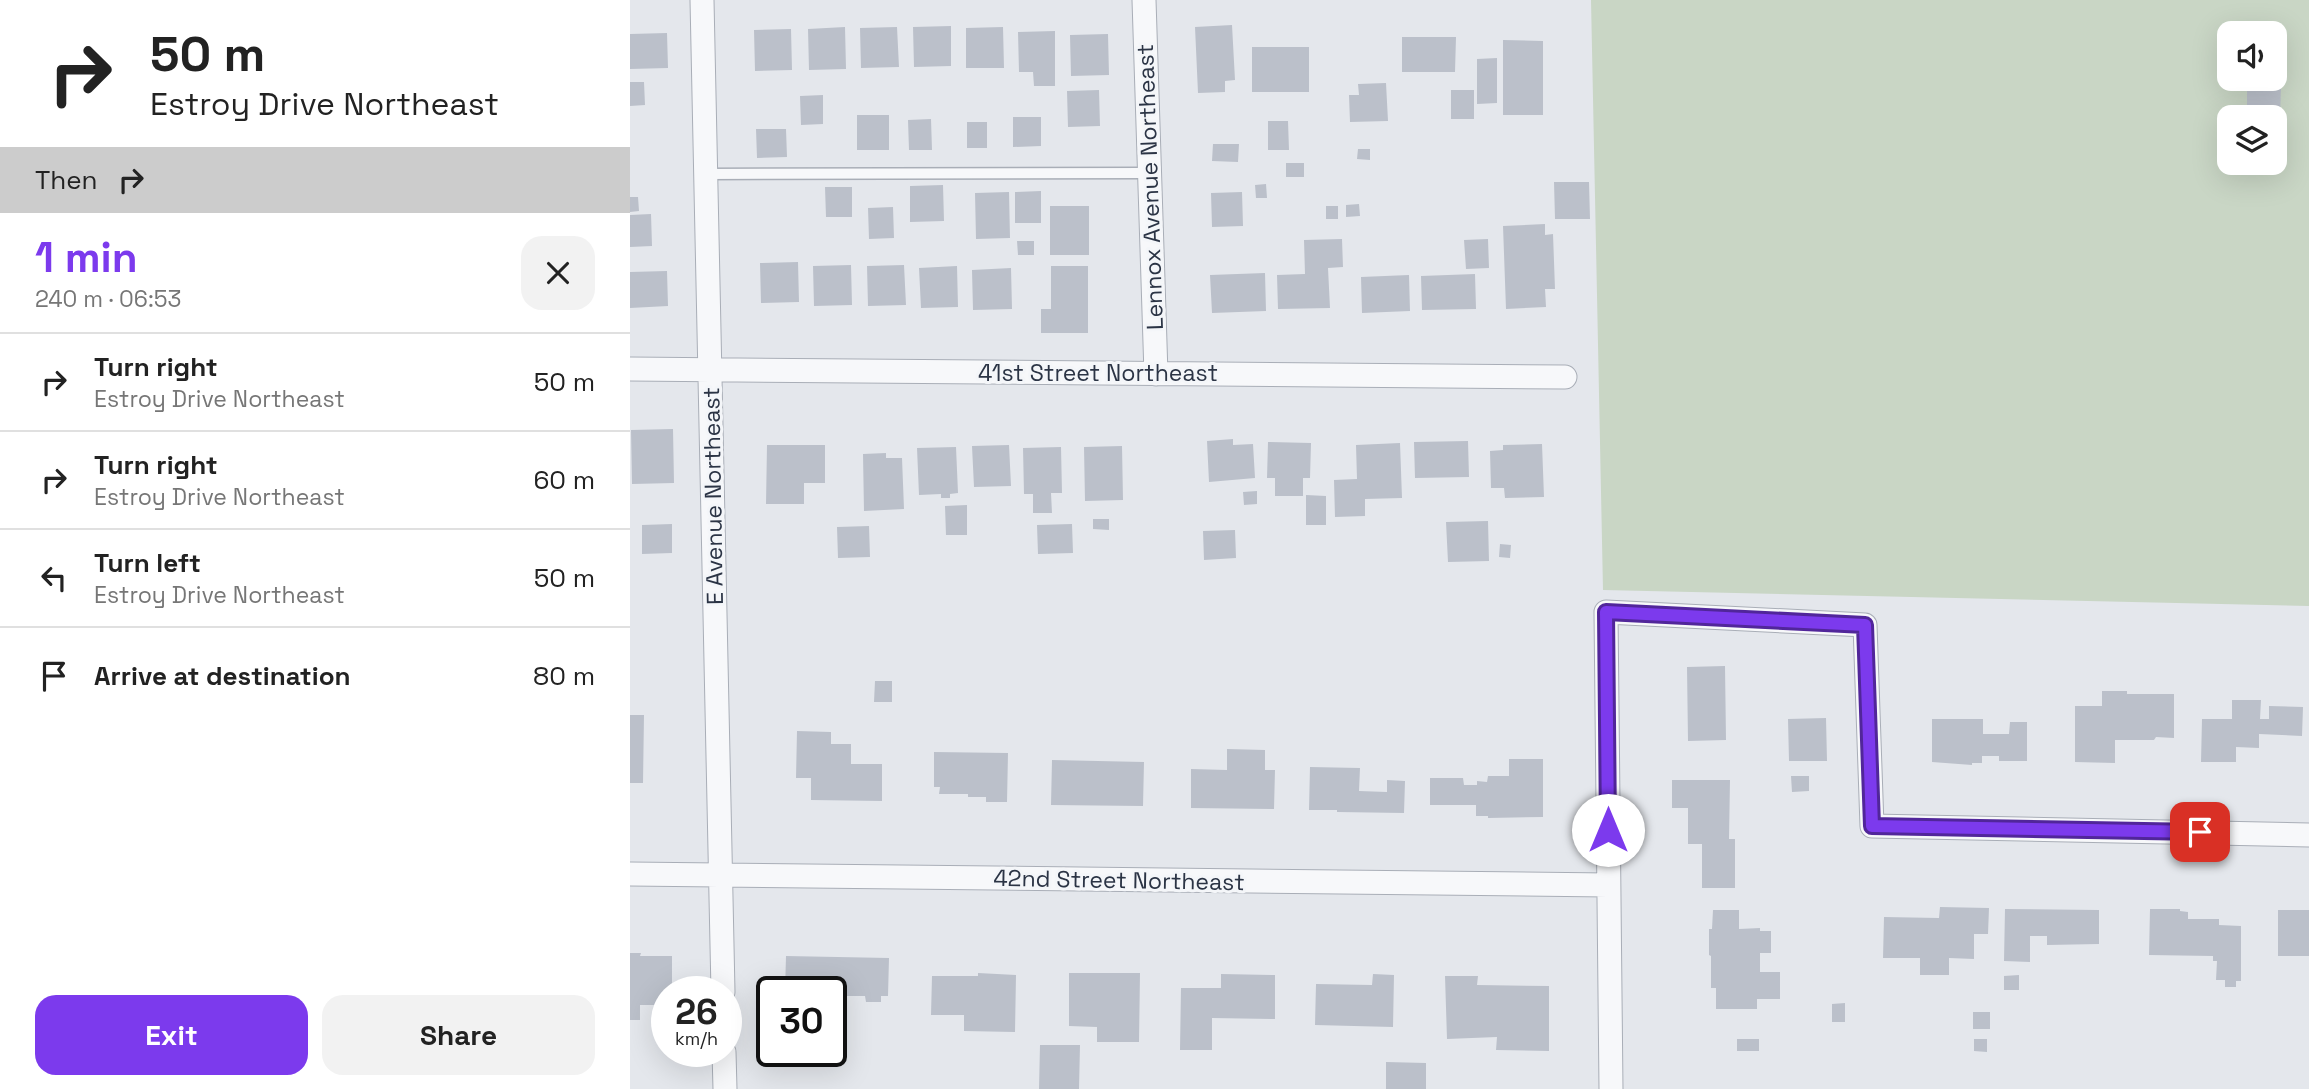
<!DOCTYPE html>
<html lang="en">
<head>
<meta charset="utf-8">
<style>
  :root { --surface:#fff; --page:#f2f2f2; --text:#222; --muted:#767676; --line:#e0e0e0; --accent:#7c3aed }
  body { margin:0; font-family:"Space Grotesk",sans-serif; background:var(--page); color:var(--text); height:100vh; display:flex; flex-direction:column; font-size:26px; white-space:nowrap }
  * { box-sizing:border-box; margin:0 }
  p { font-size:23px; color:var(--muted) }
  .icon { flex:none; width:38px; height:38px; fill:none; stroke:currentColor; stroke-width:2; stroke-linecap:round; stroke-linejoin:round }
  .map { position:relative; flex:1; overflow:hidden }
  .drawer { display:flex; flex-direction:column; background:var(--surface); width:630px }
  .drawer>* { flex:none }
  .banner { background:#fff; color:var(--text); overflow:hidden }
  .tools { position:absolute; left:1587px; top:21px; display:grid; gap:14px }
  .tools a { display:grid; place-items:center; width:70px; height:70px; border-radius:14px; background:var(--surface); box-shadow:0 7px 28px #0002; font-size:35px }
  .speed { position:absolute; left:21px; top:976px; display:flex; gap:14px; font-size:35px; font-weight:700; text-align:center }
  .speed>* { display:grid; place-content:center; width:91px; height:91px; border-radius:50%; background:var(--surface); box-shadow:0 7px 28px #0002; line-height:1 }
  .speed small { font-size:18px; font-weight:400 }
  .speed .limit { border:4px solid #111; border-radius:10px; background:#fff; color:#111 }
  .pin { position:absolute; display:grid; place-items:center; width:60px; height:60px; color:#fff; margin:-30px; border-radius:14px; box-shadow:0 4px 10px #0006 }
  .me { position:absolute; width:77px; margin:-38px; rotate:0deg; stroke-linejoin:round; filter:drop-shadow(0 0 5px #0008) }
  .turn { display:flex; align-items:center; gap:24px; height:147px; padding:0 35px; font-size:32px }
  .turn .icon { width:91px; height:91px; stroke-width:2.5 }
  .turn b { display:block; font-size:49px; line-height:60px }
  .then { display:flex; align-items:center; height:66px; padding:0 35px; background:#0003; gap:14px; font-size:26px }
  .round { display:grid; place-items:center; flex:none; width:74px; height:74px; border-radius:21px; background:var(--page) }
  .headline { display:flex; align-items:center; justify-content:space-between; height:119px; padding:0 35px }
  h1 { font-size:42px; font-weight:600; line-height:52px; color:var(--accent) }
  .cta { display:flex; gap:14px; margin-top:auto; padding:14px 35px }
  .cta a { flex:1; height:80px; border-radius:21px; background:var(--accent); color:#fff; font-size:28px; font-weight:600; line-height:80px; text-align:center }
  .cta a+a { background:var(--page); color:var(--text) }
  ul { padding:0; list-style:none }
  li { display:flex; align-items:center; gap:21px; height:98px; padding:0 35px; border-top:2px solid var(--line) }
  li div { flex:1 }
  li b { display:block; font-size:26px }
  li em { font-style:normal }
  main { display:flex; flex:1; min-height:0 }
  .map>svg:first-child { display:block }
  .green { fill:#c9d6c5; fill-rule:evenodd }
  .building { fill:#bbc0ca }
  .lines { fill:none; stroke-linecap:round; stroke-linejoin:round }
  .service-casing { stroke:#a9aeb7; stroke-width:13 }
  .minor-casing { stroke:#a9aeb7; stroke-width:25 }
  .service { stroke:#f7f8fa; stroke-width:10 }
  .minor { stroke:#f7f8fa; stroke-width:23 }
  .route-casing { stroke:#51269a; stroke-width:18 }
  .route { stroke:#7c3aed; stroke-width:12 }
  .labels { text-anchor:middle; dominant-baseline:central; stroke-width:6; stroke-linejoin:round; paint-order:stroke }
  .street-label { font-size:23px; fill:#2b3445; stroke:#f4f6f9 }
</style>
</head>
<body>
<main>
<section class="drawer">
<div class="banner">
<div class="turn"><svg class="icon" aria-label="right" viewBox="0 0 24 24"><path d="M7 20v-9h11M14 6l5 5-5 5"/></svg><div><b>50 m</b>Estroy Drive Northeast</div></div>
<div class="then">Then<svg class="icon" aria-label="right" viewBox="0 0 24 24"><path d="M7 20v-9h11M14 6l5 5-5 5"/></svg></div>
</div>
<div class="headline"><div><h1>1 min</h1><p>240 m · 06:53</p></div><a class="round"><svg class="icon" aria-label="close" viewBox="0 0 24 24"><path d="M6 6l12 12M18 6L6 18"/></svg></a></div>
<ul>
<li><svg class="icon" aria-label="right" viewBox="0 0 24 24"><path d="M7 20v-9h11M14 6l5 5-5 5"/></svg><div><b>Turn right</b><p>Estroy Drive Northeast</p></div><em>50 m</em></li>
<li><svg class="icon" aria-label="right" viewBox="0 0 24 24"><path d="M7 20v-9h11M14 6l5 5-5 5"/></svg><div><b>Turn right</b><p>Estroy Drive Northeast</p></div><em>60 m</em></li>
<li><svg class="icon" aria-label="left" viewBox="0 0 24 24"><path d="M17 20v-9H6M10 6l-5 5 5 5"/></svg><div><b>Turn left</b><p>Estroy Drive Northeast</p></div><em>50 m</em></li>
<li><svg class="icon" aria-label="arrive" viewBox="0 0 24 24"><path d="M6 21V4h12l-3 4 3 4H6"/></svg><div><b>Arrive at destination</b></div><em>80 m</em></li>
</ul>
<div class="cta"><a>Exit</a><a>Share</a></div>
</section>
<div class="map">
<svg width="1679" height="1089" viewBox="0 0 1679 1089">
  <rect width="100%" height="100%" fill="#e4e7ec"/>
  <path class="green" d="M961,0H1679V606L973,590ZM1600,33H1645V79H1600ZM1600,117H1645V163H1600Z"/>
  <path class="building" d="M602,25L605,80L595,81V92L568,93L565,27Z
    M321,26V66L284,67L283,27Z
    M215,27L216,69L179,70L178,29Z
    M267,27L269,67L231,68L230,28Z
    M373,27L374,68H336V28Z
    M161,29L162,70L125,71L124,30Z
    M425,31V86H404L403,72H389L388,32Z
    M37,33L38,68L0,69V34Z
    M478,34L479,75L441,76L440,35Z
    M772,37H826L825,72H772Z
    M873,40L913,41V115H873Z
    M622,47H679V92H622Z
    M867,58V103L847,104V59Z
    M0,82H14L15,105L0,106Z
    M756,83L758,121L720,122L719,95H729L728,84Z
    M1617,86L1651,87L1650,118L1617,117Z
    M469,90L470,126L438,127L437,91Z
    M821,90H844V119H821Z
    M193,95V124L171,125L170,96Z
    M227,115H259V150H227Z
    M383,117H411V146L383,147Z
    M301,119L302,150H279L278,120Z
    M638,121H658L659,150H638Z
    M337,122H357V148H337Z
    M126,129H156L157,157L127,158Z
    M583,144H609L608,162L582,161Z
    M728,149H740V160L727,159Z
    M656,163H674V177H656Z
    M924,182H959L960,219H925Z
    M636,184L637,198H626L625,185Z
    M313,185L314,221L280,222V186Z
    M195,187H222V217H196Z
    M411,191V223H385V192Z
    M379,192L380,238L346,239L345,193Z
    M612,192L613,226L582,227L581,193Z
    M0,197H8L9,211L0,212Z
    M729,204L730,216L716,217V205Z
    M420,206H459V255H420Z
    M696,206H708V219H696Z
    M263,207L264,238L239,239L238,208Z
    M21,214L22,246L0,247V215Z
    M915,224V235L923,234L925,289H915L916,307L876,309L873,226Z
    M712,239L713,267L698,268L700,308L648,309L647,275L675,274L674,240Z
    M858,239L859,268L836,269L834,240Z
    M387,241H404V255H388Z
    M168,262L169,302L131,303L130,263Z
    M221,265L222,305L184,306L183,266Z
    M274,265L276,305L238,306L237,266Z
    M327,266L328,307L291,308L289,268Z
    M421,266H458V333H411V309H421Z
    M381,268L382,309L343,310L342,270Z
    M37,271L38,306L0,308V272Z
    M635,273L636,311L582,313L580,275Z
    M845,274L846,309L792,310L791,276Z
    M779,275L780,311L732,313L731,277Z
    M43,429L44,483L2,484L1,430Z
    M603,439V445L623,444L625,478L579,482L577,441Z
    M838,441L839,477L785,478L784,442Z
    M638,442L681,443L680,478H673V496H645V478H637Z
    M770,443L772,498L735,499V516L705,517L704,480L727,479L726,445Z
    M912,444L914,497L875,498L874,488H861L860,451L873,450V445Z
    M137,445H195V483H174V504H136Z
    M379,445L381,486L344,487L342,446Z
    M492,446L493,500L455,501L454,447Z
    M326,447L328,493L320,494V498H311V494L289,495L287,448Z
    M431,447L432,493H421L422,513H403V494H394L393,448Z
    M256,453V458H272L274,509L234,511L233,454Z
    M627,491V504L614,505L613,492Z
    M676,495L696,496V525H676Z
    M337,505V535H316L315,506Z
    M463,519H479V530L463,529Z
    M858,521L859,561L818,562L816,522Z
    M42,524V553L12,554V525Z
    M442,524L443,553L408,554L407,525Z
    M239,526L240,557L208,558L207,527Z
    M605,530L606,558L574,560L573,531Z
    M870,544L881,545L880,558L869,557Z
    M1095,666L1096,740L1058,741L1057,667Z
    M245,681H262V702H244Z
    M1472,691H1497V694H1544V738L1526,737L1524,740H1485V763L1445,762V706H1472Z
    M1602,700H1631L1630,719H1639V706L1673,707L1672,736L1629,734V748L1606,747V762H1571L1572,719H1602Z
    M0,715H14L13,783H0Z
    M1196,718L1197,761H1159L1158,719Z
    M1302,719H1353V734H1379L1380,722H1397V761H1369V756H1352V763H1342V765L1302,762Z
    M167,731L201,732V744H221V764H252V801L181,800V778H166Z
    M597,749L635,750V770H645L644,809L561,808V769L597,770Z
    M304,752L378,753L377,802H356V797H338V794H309L310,787H304Z
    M879,759H913V817L858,818V816H846V805H800V778H833L834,785H847V781L857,782L858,776H879Z
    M422,760L514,762L513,806L421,805Z
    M680,767L730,768L729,791L757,792V780L775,781L774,813L707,812V810H679Z
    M1161,776H1179V791L1162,792Z
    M1042,780H1100L1099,839H1105V888H1072V844H1058V808H1042Z
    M1310,907L1359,908L1358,934H1344V959L1319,958V975H1290V958H1253L1254,917L1309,918Z
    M1375,909L1469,910V944L1417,945V936H1400V962L1374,961Z
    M1520,909H1550V911L1558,912V919H1589V925L1611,926V981H1606V987H1595V980H1586L1587,961H1583V956L1519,955Z
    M1083,910H1109V929L1130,928V931H1141V953H1130V972H1150V999H1127V1009H1086V988H1081V956L1079,955V929H1082Z
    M1648,910H1679V956H1648Z
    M0,953H11L10,956H42V992H37V1005H10V1020H0Z
    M156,956L259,958L258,996H251V1002H236L235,996H201V992H155Z
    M348,973L386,975L385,1032L334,1031V1015H301L302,976H348Z
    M439,973H510L509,1042H467V1027L439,1026Z
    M591,974L645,975V1019L582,1018V1050H550L551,988H591Z
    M743,974L764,975L763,1027L685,1025L686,984L742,985Z
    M1389,975V990H1374V976Z
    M815,976H848L847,985L919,986V1051L866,1050L867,1037L817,1039Z
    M1215,1003V1022H1202V1004Z
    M1343,1012H1360V1029H1343Z
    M1107,1039H1129V1051H1107Z
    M1344,1039H1357V1052L1344,1051Z
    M410,1045H450L449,1089H409Z
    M756,1062L796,1063V1089H756Z"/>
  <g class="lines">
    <g class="service-casing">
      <path id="service" d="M76,174L520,173"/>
    </g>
    <g class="minor-casing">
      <path id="minor" d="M72,0L93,992
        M514,0L526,374
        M0,369L935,377
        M0,874L978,885
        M94,1052L95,1089
        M981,1089L976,612L1235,625L1242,826L1679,835"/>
    </g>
    <use href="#service" class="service"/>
    <use href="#minor" class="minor"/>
  </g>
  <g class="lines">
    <g class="route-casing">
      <path id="route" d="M978,830L976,612L1235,625L1242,826L1570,832"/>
    </g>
    <use href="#route" class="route"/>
  </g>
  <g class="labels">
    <g class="street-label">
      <text transform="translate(520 187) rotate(-92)">Lennox Avenue Northeast</text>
      <text x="468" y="373">41st Street Northeast</text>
      <text transform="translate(83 496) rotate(-91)">E Avenue Northeast</text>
      <text transform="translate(489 880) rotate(1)">42nd Street Northeast</text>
    </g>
  </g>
</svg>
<div class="tools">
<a><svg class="icon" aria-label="sound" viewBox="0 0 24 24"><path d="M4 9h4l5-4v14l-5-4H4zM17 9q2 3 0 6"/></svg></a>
<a><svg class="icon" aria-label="layers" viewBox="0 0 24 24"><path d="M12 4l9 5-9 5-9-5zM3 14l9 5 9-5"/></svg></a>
</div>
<div class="speed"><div>26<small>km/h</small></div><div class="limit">30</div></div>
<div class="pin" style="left:1570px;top:832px;background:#d93025"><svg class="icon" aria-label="arrive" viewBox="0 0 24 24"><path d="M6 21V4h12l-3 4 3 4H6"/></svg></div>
<svg class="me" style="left:978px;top:830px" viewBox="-20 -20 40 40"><circle r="19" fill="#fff"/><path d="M0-13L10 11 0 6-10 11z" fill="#7c3aed"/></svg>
</div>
</main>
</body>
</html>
